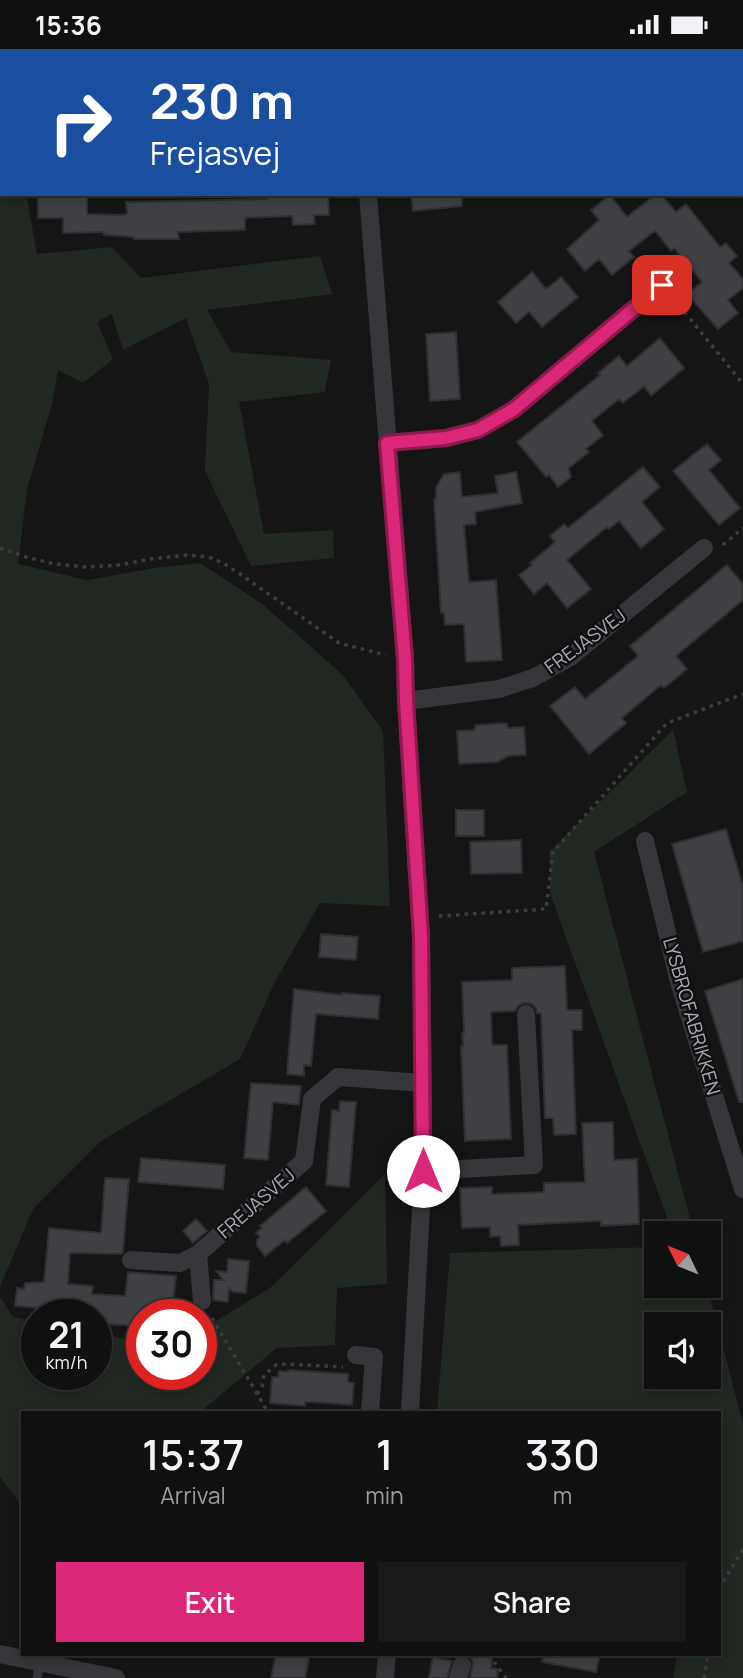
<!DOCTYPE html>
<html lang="en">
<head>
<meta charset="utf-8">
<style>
  :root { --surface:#101010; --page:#191919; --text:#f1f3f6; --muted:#9c9d9f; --line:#303030; --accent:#db2777 }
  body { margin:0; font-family:Manrope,sans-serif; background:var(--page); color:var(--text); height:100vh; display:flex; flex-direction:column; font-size:26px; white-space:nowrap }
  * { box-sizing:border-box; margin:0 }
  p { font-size:23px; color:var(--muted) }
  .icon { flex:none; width:38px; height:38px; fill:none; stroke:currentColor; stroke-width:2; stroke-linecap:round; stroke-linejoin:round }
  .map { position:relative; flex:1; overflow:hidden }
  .side { position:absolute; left:21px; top:1362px; width:700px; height:245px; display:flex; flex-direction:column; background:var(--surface); border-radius:0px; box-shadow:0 4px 10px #0003,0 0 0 2px var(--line) }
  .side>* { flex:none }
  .hud { position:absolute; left:0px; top:0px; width:744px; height:147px; box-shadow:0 4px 10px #0003,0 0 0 2px var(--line); background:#1a4fa0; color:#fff; overflow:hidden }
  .needle { width:46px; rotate:313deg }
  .buttons { position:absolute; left:644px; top:1172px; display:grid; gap:14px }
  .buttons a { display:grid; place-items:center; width:77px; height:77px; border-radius:0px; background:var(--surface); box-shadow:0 4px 10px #0003,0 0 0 2px var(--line); font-size:35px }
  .speed { position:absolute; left:21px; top:1250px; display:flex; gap:14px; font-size:35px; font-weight:700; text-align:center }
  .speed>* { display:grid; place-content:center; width:91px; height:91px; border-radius:50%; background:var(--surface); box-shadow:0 4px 10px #0003,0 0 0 2px var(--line); line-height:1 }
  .speed small { font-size:18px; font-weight:400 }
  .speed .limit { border:10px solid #d22; background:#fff; color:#111 }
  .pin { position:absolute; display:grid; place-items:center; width:60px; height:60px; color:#fff; margin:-30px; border-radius:14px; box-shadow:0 4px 10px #0006 }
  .me { position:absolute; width:77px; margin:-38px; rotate:0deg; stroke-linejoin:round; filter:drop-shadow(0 0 5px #0008) }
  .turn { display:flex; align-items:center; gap:24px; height:147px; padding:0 35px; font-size:32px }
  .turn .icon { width:91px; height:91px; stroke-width:2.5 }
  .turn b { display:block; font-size:49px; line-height:60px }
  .eta { display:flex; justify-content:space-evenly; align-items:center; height:119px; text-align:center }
  .eta b { font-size:42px; font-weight:600; line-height:49px }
  .button { display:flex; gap:14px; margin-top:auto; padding:14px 35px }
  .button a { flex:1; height:80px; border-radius:0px; background:var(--accent); color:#fff; font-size:28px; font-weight:600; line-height:80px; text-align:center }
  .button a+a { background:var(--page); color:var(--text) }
  .status { display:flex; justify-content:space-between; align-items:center; height:49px; padding:0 35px; background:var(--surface); direction:ltr }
  .status svg { height:19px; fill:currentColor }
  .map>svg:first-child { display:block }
  .green { fill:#212922; fill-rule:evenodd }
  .building { fill:#3f4043; stroke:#2f2f32; stroke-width:2 }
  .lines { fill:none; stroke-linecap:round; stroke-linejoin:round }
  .path { stroke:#3c3d42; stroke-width:3.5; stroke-dasharray:3.5 5; stroke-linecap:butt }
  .lane { stroke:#36363b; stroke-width:9 }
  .street { stroke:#36363b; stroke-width:18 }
  .route-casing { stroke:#8e194d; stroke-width:18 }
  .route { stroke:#db2777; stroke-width:12 }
  .labels { text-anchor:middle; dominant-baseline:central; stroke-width:5; stroke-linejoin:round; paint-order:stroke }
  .street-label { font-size:19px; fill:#a7abb6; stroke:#101011 }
</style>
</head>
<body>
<div class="status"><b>15:36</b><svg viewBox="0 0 49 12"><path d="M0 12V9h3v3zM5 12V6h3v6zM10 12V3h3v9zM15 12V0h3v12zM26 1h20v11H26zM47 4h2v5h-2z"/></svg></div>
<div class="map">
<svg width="743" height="1629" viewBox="0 0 743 1629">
  <rect width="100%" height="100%" fill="#151516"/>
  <path class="green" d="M2,18V145H26L37,205L112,198L141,229L320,207L332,245L207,261L231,303L331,311L325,343L239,353L264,485L333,481L334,509L251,517L205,422L209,335L186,269L123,301L112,265L97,273L113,310L83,334L58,321L53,351L27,441L18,515L87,531L155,519L200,514L261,554L342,625L383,682L390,857L320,854L275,933L240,1010L101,1092L33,1160L0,1238V21Z
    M673,681L687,743L594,803L694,1185H673L550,844V802Z
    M385,1125L387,1235L337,1239L335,1296L277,1299L200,1363H23V1458L0,1428V1248L13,1268L37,1273V1325H96V1284L142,1293V1325H201V1281L270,1239Z
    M656,1198V1237H707L743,1375V1629H673L677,1605H719V1363H437L450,1204ZM656,1276H709V1328H656Z"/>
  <path class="building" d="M38,145H87V165L120,166L127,165L126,153L267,150V145H328L329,166H314L315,175L293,176L292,167L245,169V181L178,183L179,190H134V188L104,186V183L63,184V169H38Z
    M411,145H462V157L413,162Z
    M656,145H661L676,163L686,155L720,198L726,194L737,207L729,214L743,230V239L728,251L738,264L718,280L687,245L702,233L674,199L671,202L655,182L629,202L634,208L612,226L599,210L585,222L567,200L599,171L591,161L610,146L627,168Z
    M532,223L546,240L561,228L578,248L542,278L529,263L516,274L498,253Z
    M456,283L460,350L430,352L426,285Z
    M660,289L684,319L651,347L644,337L623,354L619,350L592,372L603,386L586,400L589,403L569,419L571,428L558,438L549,426L546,428L517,393L600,326L598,324L619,307L627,317Z
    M707,395L721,411L709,421L740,459L719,476L673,422Z
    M643,418L660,438L642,453L664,480L641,499L619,472L609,480L607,478L567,511L591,540L567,559L547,534L534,545L519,526L532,516L530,514L555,493L550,487L564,475L568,479Z
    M460,423L462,448L498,444L495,427L516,423L522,454L475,463L476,475L464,476L469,533L496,531L502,611L466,613L464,575L445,576L444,564H441L434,450H436V438L444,425Z
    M727,516L743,535V551L676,607L687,620L664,639L661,636L622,669L626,674L589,705L550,657L575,638L585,650L638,607L630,597Z
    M507,674L508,679L524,678L526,706L508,707L497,713L459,715L457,682L475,681V676Z
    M456,761H484V787H456Z
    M726,780L743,838V892L703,903L672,795Z
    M521,791L522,824L471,825L470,793Z
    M321,885L358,888L356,911L319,908Z
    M565,917L567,961H582V981H572L576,1085L554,1086L553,1069H545L541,964H537L536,959L532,955L525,954L519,956L515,962L491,963L492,996H507L511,1090L465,1092L461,997H463L462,984H464L462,933L512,931V919Z
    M743,930V1053H739L705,942Z
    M294,940L342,946V944L380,947L378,970L316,965L311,1017L304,1016V1027L287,1025Z
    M251,1034L301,1037L299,1056L273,1053L268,1111L244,1109Z
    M340,1052L356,1053L349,1138L326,1136L332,1061L339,1062Z
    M613,1073L614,1111L637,1110L639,1175L601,1177V1172L518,1176L519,1196L501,1197L500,1187L490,1188V1178L462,1179L460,1139L492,1138V1145L544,1143V1134L585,1133L582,1074Z
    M141,1109L225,1116L223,1140L138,1133Z
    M105,1129L129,1130L123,1203L121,1205L70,1204L68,1235L93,1237L92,1245L125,1247L128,1223L176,1227L172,1265H142V1277L105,1275L106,1269L96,1268V1265H56L39,1263V1259L15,1257L17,1239L24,1240L25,1234L44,1233L49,1179L101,1184Z
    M306,1138L326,1162L287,1194L285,1191L265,1207L257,1197V1191L260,1188L256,1184L262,1179L260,1177Z
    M196,1170L207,1182L193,1194L183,1182Z
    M228,1210L249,1212L246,1244L233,1243L229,1239L228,1253L213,1251L214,1231H223L216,1222L227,1223Z
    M288,1321L348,1325V1333L354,1334L352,1356L313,1353H305V1357L270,1354L272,1328H278L279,1322L288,1323Z
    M276,1605H310L305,1629H271Z
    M465,1605H493L491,1619L498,1620L497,1629H470L473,1614L471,1609Z
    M543,1605H600L596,1623L542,1613Z
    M433,1608L452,1612L447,1629H429Z"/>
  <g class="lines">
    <path class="path" d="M674,250L743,335
      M723,496L743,479
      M0,499L26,508L55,515L86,518L120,516L150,510L188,506L209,508L223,514L243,527L339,594L386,606
      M439,867L546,860L553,803L667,674L743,645
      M212,1269L268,1363
      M257,1345L262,1338L264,1326L276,1316L286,1315L343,1318
      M719,1540L743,1500
      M479,1607L492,1610L506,1629
      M704,1629L708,1605"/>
    <path class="lane" d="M37,1629L40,1614"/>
    <path class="street" d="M214,0V2
      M357,0V2
      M514,0V2
      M368,145L405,610L406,652L421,887L423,1034V1122L410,1363
      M387,394L446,389L477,381L513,361L662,236
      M406,652L499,640L533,629L569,609L704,499
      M645,792L679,933L743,1140
      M423,1122L534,1116L526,965
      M198,1205L202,1252
      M131,1211L180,1214L198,1205L304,1112L312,1050L338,1028L423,1034
      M356,1306L374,1308L370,1363
      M0,1605L116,1629
      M385,1629L387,1605
      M458,1629L462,1616"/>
  </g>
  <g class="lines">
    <g class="route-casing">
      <path id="route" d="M423,1122L421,887L406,652L405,610L387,394L446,389L478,381L513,361L662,236"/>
    </g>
    <use href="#route" class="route"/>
  </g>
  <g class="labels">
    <g class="street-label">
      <text transform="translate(585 592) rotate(-36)">FREJASVEJ</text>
      <text transform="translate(692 967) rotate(74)">LYSBROFABRIKKEN</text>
      <text transform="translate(256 1154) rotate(-41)">FREJASVEJ</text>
    </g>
  </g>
</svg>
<div class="buttons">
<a><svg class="needle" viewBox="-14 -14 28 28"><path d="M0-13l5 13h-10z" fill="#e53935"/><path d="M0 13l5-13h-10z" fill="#9c9d9f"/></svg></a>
<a><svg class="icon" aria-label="sound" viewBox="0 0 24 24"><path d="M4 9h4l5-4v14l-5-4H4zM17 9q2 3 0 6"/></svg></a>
</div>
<div class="speed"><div>21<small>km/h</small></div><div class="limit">30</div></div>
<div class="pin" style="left:662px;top:236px;background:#d93025"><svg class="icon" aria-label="arrive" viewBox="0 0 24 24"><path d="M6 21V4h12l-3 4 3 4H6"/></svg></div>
<svg class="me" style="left:423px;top:1122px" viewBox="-20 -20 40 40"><circle r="19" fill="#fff"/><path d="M0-13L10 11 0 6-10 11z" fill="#db2777"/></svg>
<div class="hud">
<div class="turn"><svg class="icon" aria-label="right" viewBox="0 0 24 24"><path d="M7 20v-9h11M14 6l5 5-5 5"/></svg><div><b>230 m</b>Frejasvej</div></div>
</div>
<section class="side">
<div class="eta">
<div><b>15:37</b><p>Arrival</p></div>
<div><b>1</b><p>min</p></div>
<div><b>330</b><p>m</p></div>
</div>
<div class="button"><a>Exit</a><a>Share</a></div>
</section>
</div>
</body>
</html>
